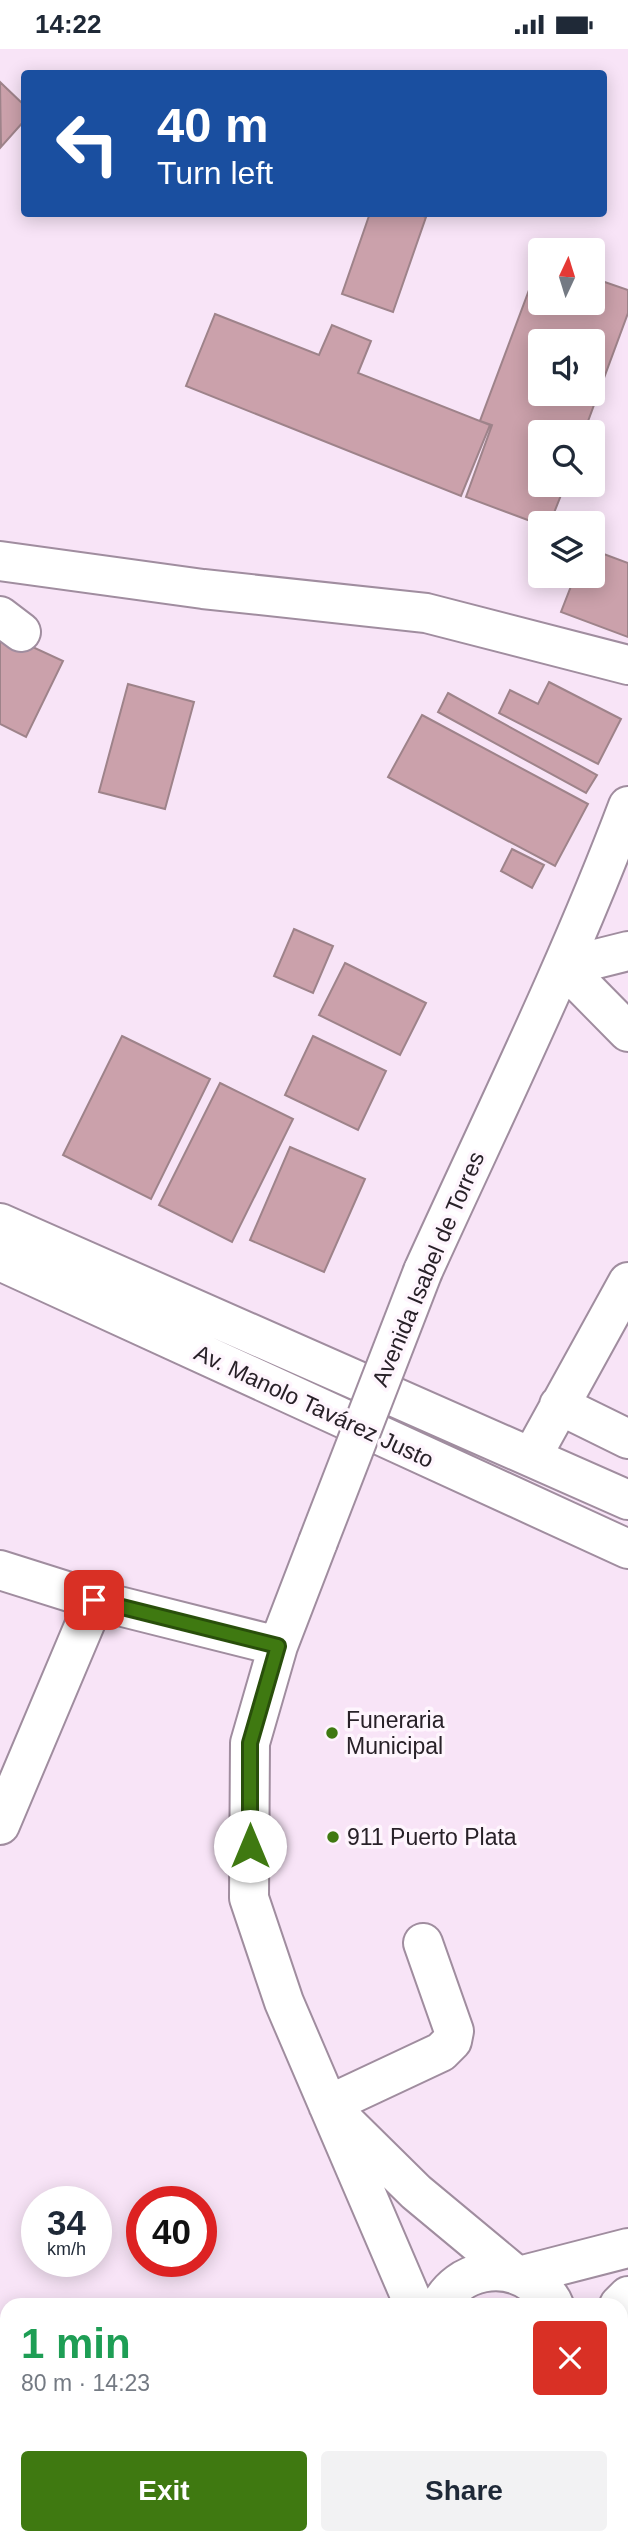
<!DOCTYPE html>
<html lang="en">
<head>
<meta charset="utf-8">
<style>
  :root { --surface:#fff; --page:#f2f2f3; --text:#1f2937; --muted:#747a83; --accent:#3f7911 }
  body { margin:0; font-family:Arial,sans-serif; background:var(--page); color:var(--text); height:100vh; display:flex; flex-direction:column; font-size:26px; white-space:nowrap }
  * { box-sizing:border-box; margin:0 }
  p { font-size:23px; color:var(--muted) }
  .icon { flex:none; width:38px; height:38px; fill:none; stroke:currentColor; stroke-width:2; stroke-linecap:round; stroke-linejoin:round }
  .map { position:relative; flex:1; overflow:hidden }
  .drawer { position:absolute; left:0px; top:2249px; width:628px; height:247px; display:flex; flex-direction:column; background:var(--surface); border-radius:21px 21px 0 0; box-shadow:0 4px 18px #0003 }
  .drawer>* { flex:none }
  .banner { position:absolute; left:21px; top:21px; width:586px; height:147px; border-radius:7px; box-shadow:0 4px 18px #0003; background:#1a4fa0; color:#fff; overflow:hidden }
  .needle { width:46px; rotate:4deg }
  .controls { position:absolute; left:528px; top:189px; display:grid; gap:14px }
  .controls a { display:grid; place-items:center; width:77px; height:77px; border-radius:7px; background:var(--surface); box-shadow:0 4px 18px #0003; font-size:35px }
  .speed { position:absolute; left:21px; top:2137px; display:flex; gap:14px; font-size:35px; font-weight:700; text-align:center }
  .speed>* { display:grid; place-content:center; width:91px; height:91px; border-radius:50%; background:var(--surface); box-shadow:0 4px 18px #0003; line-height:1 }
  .speed small { font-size:18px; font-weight:400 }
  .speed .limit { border:10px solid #d22; background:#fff; color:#111 }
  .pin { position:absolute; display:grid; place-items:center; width:60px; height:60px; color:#fff; margin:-30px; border-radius:14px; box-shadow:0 4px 10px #0006 }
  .me { position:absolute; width:77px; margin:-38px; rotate:0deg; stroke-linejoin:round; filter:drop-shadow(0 0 5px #0008) }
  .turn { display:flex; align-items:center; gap:24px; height:147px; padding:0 21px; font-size:32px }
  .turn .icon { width:91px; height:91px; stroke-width:2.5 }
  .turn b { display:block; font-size:49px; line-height:60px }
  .round { display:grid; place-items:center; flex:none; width:74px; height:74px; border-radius:7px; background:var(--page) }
  .overview { display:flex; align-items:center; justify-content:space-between; height:119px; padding:0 21px }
  h1 { font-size:42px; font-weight:600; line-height:52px; color:#1e9e55 }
  .action { display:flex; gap:14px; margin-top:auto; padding:14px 21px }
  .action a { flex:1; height:80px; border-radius:7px; background:var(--accent); color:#fff; font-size:28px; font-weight:600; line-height:80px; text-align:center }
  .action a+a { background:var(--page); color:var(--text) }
  .status { display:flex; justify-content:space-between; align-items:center; height:49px; padding:0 35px; background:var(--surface); direction:ltr }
  .status svg { height:19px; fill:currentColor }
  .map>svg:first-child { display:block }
  .building { fill:#cba1ab; stroke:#9e838a; stroke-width:2; fill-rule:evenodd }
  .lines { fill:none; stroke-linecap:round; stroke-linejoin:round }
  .minor-casing { stroke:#a08d9f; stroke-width:42 }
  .major-casing { stroke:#a08d9f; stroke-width:42 }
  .minor { stroke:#fff; stroke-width:38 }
  .major { stroke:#fff; stroke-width:38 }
  .minor-bridge-casing { stroke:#a08d9f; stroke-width:42; stroke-linecap:butt }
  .minor-bridge { stroke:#fff; stroke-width:38 }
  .route-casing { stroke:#294f0b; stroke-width:18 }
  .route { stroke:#3f7911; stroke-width:12 }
  .poi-dot { fill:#3f7911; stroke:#fef5fd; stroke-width:2.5 }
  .labels { text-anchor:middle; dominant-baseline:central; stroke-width:7; stroke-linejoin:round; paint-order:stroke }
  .street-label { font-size:23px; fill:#282128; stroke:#fef5fd }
  .poi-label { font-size:23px; fill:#282128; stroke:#fef5fd; text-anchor:start }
</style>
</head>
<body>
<div class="status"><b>14:22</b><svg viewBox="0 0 49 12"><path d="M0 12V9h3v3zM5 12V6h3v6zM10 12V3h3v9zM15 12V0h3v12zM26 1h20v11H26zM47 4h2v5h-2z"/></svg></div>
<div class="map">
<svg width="628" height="2494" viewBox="0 0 628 2494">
  <rect width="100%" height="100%" fill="#f8e4f7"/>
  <path class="building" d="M0,33L24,56V72L1,98Z
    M370,164H415L426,168L393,263L342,245Z
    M541,209V254H593V229L628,241V264L584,383H541V436H565L550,474L541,476L466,448L492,376L480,372ZM541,292H593V345H541Z
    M215,265L319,306L332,276L371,292L358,324L490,376L461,447L186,337Z
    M593,501L628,514V588L561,563L575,527H593Z
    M0,583L63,612L26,688L0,675Z
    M549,633L621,670L598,715L499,664L510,641L538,655Z
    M128,635L194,653L165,760L99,743Z
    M448,644L597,726L586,744L438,663Z
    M422,666L588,755L555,817L388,728Z
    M512,800L544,816L532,839L501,822Z
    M294,880L333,897L313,944L274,927Z
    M345,914L426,954L400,1006L319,966Z
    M122,987L210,1030L151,1150L63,1106Z
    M313,987L386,1022L358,1081L285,1046Z
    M220,1034L293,1070L232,1193L159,1156Z
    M290,1098L365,1130L324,1223L250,1191Z"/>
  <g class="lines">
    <g class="minor-casing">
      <path id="minor" d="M0,512L203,540L426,564L628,616
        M0,567L21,583
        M564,918L628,983
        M564,918L628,902
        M423,1222C493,1068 568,916 628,757
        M559,1356L628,1390
        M532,1407L628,1233
        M318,1493L278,1597L250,1694L249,1849L284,1953L414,2256
        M0,1521L95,1551L278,1597
        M0,1776L95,1551
        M328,2056L441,2003L452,1992L454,1982L423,1894
        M342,2070L416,2143L511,2222
        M523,2226L628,2199
        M440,2256C459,2220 504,2212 535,2236C544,2242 550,2246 554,2256
        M619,2256L628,2247
        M621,2405L628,2402
        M0,2482L7,2481
        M496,2488L497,2494
        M426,2494L435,2488"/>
    </g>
    <g class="major-casing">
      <path id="major" d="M0,1174L628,1451
        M0,1212L628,1500"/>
    </g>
    <use href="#minor" class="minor"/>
    <use href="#major" class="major"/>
    <g class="minor-bridge-casing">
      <path id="minor-bridge" d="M318,1493L423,1222"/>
    </g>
    <use href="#minor-bridge" class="minor-bridge"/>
  </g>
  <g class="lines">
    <g class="route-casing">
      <path id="route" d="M94,1551L278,1597L250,1694V1797"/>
    </g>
    <use href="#route" class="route"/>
  </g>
  <g class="poi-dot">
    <circle cx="332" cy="1684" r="7"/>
    <circle cx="333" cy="1788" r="7"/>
  </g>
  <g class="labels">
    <g class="street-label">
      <text transform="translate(428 1220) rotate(-67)">Avenida Isabel de Torres</text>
      <text transform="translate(314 1357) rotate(25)">Av. Manolo Tavárez Justo</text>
    </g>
    <g class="poi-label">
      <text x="346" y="1671">Funeraria<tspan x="346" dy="26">Municipal</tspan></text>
      <text x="347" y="1788">911 Puerto Plata</text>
    </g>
  </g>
</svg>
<div class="controls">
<a><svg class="needle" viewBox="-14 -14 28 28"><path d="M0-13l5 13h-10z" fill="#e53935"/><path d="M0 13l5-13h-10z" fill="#747a83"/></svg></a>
<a><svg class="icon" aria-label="sound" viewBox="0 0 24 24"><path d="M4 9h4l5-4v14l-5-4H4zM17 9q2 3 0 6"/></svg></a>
<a><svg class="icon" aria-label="search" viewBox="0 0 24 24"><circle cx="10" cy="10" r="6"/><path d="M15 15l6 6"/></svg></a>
<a><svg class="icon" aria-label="layers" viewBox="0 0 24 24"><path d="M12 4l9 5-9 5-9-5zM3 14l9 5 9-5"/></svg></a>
</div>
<div class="speed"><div>34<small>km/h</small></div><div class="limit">40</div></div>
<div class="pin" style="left:94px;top:1551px;background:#d93025"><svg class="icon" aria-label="arrive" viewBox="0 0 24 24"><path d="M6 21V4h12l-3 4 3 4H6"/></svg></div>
<svg class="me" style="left:250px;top:1797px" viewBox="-20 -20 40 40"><circle r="19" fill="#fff"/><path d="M0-13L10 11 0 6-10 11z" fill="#3f7911"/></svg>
<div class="banner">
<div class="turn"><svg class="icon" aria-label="left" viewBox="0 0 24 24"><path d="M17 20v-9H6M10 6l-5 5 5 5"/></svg><div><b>40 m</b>Turn left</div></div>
</div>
<section class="drawer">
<div class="overview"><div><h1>1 min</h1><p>80 m · 14:23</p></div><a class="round" style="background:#d93025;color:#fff"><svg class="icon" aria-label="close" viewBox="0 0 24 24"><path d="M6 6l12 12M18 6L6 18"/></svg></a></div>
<div class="action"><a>Exit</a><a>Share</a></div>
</section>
</div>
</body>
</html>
